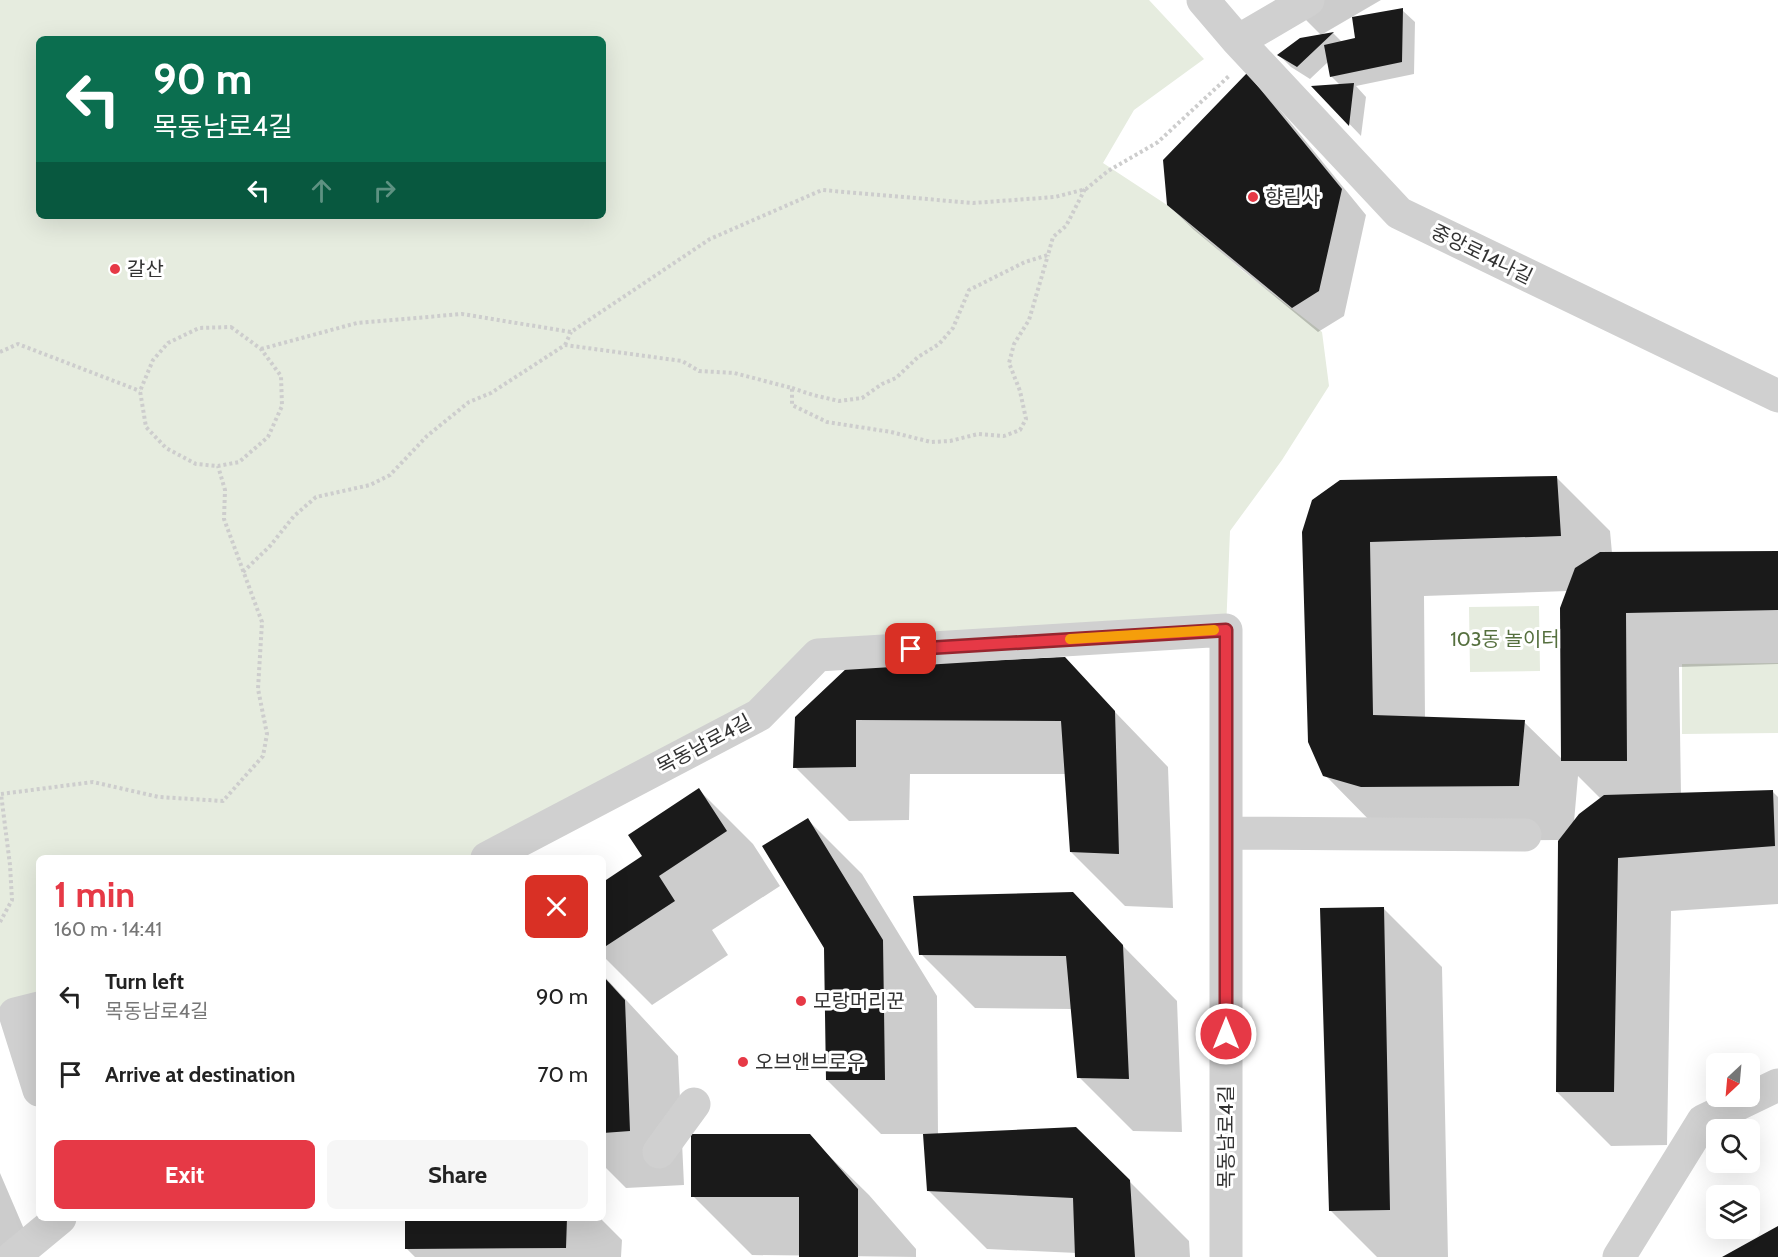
<!DOCTYPE html>
<html lang="en">
<head>
<meta charset="utf-8">
<style>
  :root { --surface:#fff; --page:#f6f6f6; --text:#222; --muted:#767676; --accent:#e63946 }
  body { margin:0; font-family:Cabin,"Noto Sans KR",sans-serif; background:var(--page); color:var(--text); height:100vh; display:flex; flex-direction:column; font-size:22px; white-space:nowrap }
  * { box-sizing:border-box; margin:0 }
  p { font-size:20px; color:var(--muted) }
  .icon { flex:none; width:33px; height:33px; fill:none; stroke:currentColor; stroke-width:2; stroke-linecap:round; stroke-linejoin:round }
  .map { position:relative; flex:1; overflow:hidden }
  .sheet { position:absolute; left:36px; top:855px; width:570px; height:366px; display:flex; flex-direction:column; background:var(--surface); border-radius:9px; box-shadow:0 6px 24px #0002 }
  .sheet>* { flex:none }
  .banner { position:absolute; left:36px; top:36px; width:570px; height:183px; border-radius:9px; box-shadow:0 6px 24px #0002; background:#0b6e4f; color:#fff; overflow:hidden }
  .needle { width:39px; rotate:206deg }
  .fabs { position:absolute; left:1706px; top:1053px; display:grid; gap:12px }
  .fabs a { display:grid; place-items:center; width:54px; height:54px; border-radius:9px; background:var(--surface); box-shadow:0 6px 24px #0002; font-size:30px }
  .pin { position:absolute; display:grid; place-items:center; width:51px; height:51px; color:#fff; margin:-26px; border-radius:12px; box-shadow:0 3px 9px #0006 }
  .me { position:absolute; width:66px; margin:-33px; rotate:0deg; stroke-linejoin:round; filter:drop-shadow(0 0 4px #0008) }
  .turn { display:flex; align-items:center; gap:21px; height:126px; padding:0 18px; font-size:27px }
  .turn .icon { width:78px; height:78px; stroke-width:2.5 }
  .turn b { display:block; font-size:42px; line-height:51px }
  .lanes { display:flex; align-items:center; height:57px; padding:0 18px; background:#0003; justify-content:center; gap:30px; direction:ltr }
  .lanes .off { opacity:.35 }
  .round { display:grid; place-items:center; flex:none; width:63px; height:63px; border-radius:9px; background:var(--page) }
  .head { display:flex; align-items:center; justify-content:space-between; height:102px; padding:0 18px }
  h1 { font-size:36px; font-weight:700; line-height:45px; color:var(--accent) }
  .action { display:flex; gap:12px; margin-top:auto; padding:12px 18px }
  .action a { flex:1; height:69px; border-radius:9px; background:var(--accent); color:#fff; font-size:24px; font-weight:700; line-height:69px; text-align:center }
  .action a+a { background:var(--page); color:var(--text) }
  ul { padding:0; list-style:none }
  li { display:flex; align-items:center; gap:18px; height:78px; padding:0 18px }
  li div { flex:1 }
  li b { display:block; font-size:22px }
  li em { font-style:normal }
  .map>svg:first-child { display:block }
  .green { fill:#e6ecdf; fill-rule:evenodd }
  .shadow { fill:#0003; fill-rule:evenodd }
  .building { fill:#1a1a1a }
  .lines { fill:none; stroke-linecap:round; stroke-linejoin:round }
  .path { stroke:#cdcdcd; stroke-width:4; stroke-dasharray:3 3; stroke-linecap:butt }
  .minor { stroke:#d0d0d0; stroke-width:33 }
  .route-casing { stroke:#96252e; stroke-width:15 }
  .route { stroke:#e63946; stroke-width:10 }
  .slow { stroke:#f59e0b; stroke-width:10 }
  .poi-dot { fill:#e63946; stroke:#fff; stroke-width:2 }
  .labels { text-anchor:middle; dominant-baseline:central; stroke-width:6; stroke-linejoin:round; paint-order:stroke }
  .poi-label { font-size:20px; fill:#333; stroke:#fff; text-anchor:start }
  .street-label { font-size:20px; fill:#333; stroke:#fff }
  .park-label { font-size:20px; fill:#56703f; stroke:#fff }
</style>
</head>
<body>
<div class="map">
<svg width="1778" height="1257" viewBox="0 0 1778 1257">
  <rect width="100%" height="100%" fill="#fff"/>
  <path class="green" d="M0,0H1149L1204,59L1134,110L1103,163L1167,205L1243,271L1322,332L1329,386L1282,460L1230,531L1226,630L818,655L759,715L487,858H39V1008L0,1016ZM39,39H603V216H39Z
    M1539,606L1540,671L1470,672L1469,607Z
    M1778,663V733L1682,734V664Z"/>
  <path class="shadow" d="M1286,0H1381L1321,35Z
    M1402,10L1415,22L1414,74L1356,86L1366,97L1361,136L1314,87L1340,85L1331,76L1328,62L1310,79L1291,67L1279,55L1300,39L1333,33L1342,42L1357,39Z
    M1247,75L1272,100L1366,215L1344,316L1318,332L1194,230L1168,205Z
    M1556,477L1610,531L1612,553L1778,552V664L1679,667L1681,794L1773,792L1778,797V904L1671,911L1667,1145L1611,1146L1557,1092L1559,840L1416,841L1379,830L1325,775L1304,532ZM1568,591L1563,760L1524,722L1425,718L1424,596ZM1578,776L1601,799L1574,822Z
    M1064,659L1168,767L1173,908L1125,906L1071,852L1066,774H910L909,820L849,821L795,767L797,718Z
    M699,790L753,844L780,886L712,930L728,955L652,1005L603,956V884L644,857Z
    M808,820L862,874L937,996L938,1135L1076,1128L1189,1241L1190,1257H1077V1253L987,1249L928,1190L925,1134H881L827,1080L826,948Z
    M1072,894L1177,1001L1182,1132L1133,1131L1079,1077L1072,1009L975,1008L921,954Z
    M1383,908L1442,967L1448,1257H1377L1331,1211Z
    M603,975L678,1056L684,1185L626,1188L603,1165Z
    M809,1136L869,1195L916,1249V1257L752,1255L693,1196Z
    M0,1173L30,1243L0,1256Z
    M406,1218H600L622,1240L621,1257H415L406,1248Z"/>
  <path class="building" d="M1403,8L1402,62L1330,77L1324,45L1355,38L1352,17Z
    M1334,32L1297,67L1277,55L1300,38Z
    M1247,73L1342,189L1319,291L1292,308L1167,205L1163,160Z
    M1354,83L1349,126L1311,86Z
    M1557,476L1561,536L1370,542L1373,715L1525,720L1519,786L1361,787L1323,776L1308,742L1302,532L1312,500L1340,480Z
    M1778,551V610L1626,613L1627,761H1561L1560,608L1575,568L1600,552Z
    M1065,657L1115,711L1119,854L1070,852L1061,721L856,720V767L793,768L795,717L848,667Z
    M699,788L727,831L659,876L675,901L603,948V882L642,856L628,835Z
    M1773,790L1775,846L1618,858L1614,1092H1556L1558,841L1579,814L1604,795Z
    M808,818L883,940L885,1080H826L824,948L762,846Z
    M1073,892L1123,945L1129,1079L1077,1078L1066,956L919,955L913,896Z
    M1384,907L1390,1210L1329,1211L1320,908Z
    M603,976L625,1000L630,1131L603,1133Z
    M1076,1127L1130,1180L1135,1257H1075L1073,1198L927,1191L923,1134Z
    M691,1134H810L858,1189V1257H799V1197H691Z
    M405,1218H567L566,1248L405,1249Z
    M1778,1226V1257H1722Z"/>
  <g class="lines">
    <path class="path" d="M231,327L261,349L281,376L282,406L268,437L239,462L218,466L196,464L166,448L146,427L140,391L153,360L168,343L199,328Z
      M565,345L571,332
      M261,349L357,323L462,314L571,332L710,239L822,190L973,203L1055,197L1086,189L1108,171L1158,142L1229,76
      M0,352L18,344L140,391
      M792,388L813,395L839,401L862,398L882,384L896,378L918,357L939,344L953,328L969,290L1025,262L1048,255L1053,237L1066,226L1085,189
      M243,572L270,546L294,516L316,497L370,485L390,475L427,436L469,402L491,393L565,345L682,361L699,371L734,373L792,388V405L827,422L891,432L931,442L950,441L978,434L1004,436L1020,430L1026,419L1020,391L1009,363L1014,344L1029,320L1048,255
      M1,794L93,782L159,797L223,801L263,756L267,734L258,689L262,622L224,519L225,490L218,466
      M0,922L12,900L10,865L1,794"/>
    <path class="minor" d="M1203,0L1238,41L1399,213L1778,396
      M1238,41L1308,0
      M1226,833L1525,835
      M487,858L759,715L818,655L1226,630V1257
      M39,1008L15,1014L39,1090
      M659,1152L694,1104
      M13,1257L60,1218
      M1619,1257L1703,1121L1778,1085"/>
  </g>
  <g class="lines">
    <g class="route-casing">
      <path id="route" d="M911,649L1226,630V1034"/>
    </g>
    <use href="#route" class="route"/>
    <path class="slow" d="M1070,639L1214,630"/>
  </g>
  <g class="poi-dot">
    <circle cx="1253" cy="197" r="6"/>
    <circle cx="115" cy="269" r="6"/>
    <circle cx="801" cy="1001" r="6"/>
    <circle cx="743" cy="1062" r="6"/>
  </g>
  <g class="labels">
    <g class="poi-label">
      <text x="1265" y="197">향림사</text>
      <text x="127" y="269">갈산</text>
      <text x="813" y="1001">모랑머리꾼</text>
      <text x="755" y="1062">오브앤브로우</text>
    </g>
    <g class="street-label">
      <text transform="translate(1482 254) rotate(26)">중앙로14나길</text>
      <text transform="translate(704 744) rotate(-28)">목동남로4길</text>
      <text transform="translate(1226 1137) rotate(-90)">목동남로4길</text>
    </g>
    <g class="park-label">
      <text x="1505" y="639">103동 놀이터</text>
    </g>
  </g>
</svg>
<div class="fabs">
<a><svg class="needle" viewBox="-14 -14 28 28"><path d="M0-13l5 13h-10z" fill="#e53935"/><path d="M0 13l5-13h-10z" fill="#767676"/></svg></a>
<a><svg class="icon" aria-label="search" viewBox="0 0 24 24"><circle cx="10" cy="10" r="6"/><path d="M15 15l6 6"/></svg></a>
<a><svg class="icon" aria-label="layers" viewBox="0 0 24 24"><path d="M12 4l9 5-9 5-9-5zM3 14l9 5 9-5"/></svg></a>
</div>
<div class="pin" style="left:911px;top:649px;background:#d93025"><svg class="icon" aria-label="arrive" viewBox="0 0 24 24"><path d="M6 21V4h12l-3 4 3 4H6"/></svg></div>
<svg class="me" style="left:1226px;top:1034px" viewBox="-20 -20 40 40"><circle r="17" fill="#e63946" stroke="#fff" stroke-width="3"/><path d="M0-11L8 9 0 5-8 9z" fill="#fff"/></svg>
<div class="banner">
<div class="turn"><svg class="icon" aria-label="left" viewBox="0 0 24 24"><path d="M17 20v-9H6M10 6l-5 5 5 5"/></svg><div><b>90 m</b>목동남로4길</div></div>
<div class="lanes"><svg class="icon" aria-label="left" viewBox="0 0 24 24"><path d="M17 20v-9H6M10 6l-5 5 5 5"/></svg><svg class="icon off" aria-label="ahead" viewBox="0 0 24 24"><path d="M12 20V5M6 11l6-6 6 6"/></svg><svg class="icon off" aria-label="right" viewBox="0 0 24 24"><path d="M7 20v-9h11M14 6l5 5-5 5"/></svg></div>
</div>
<section class="sheet">
<div class="head"><div><h1>1 min</h1><p>160 m · 14:41</p></div><a class="round" style="background:#d93025;color:#fff"><svg class="icon" aria-label="close" viewBox="0 0 24 24"><path d="M6 6l12 12M18 6L6 18"/></svg></a></div>
<ul>
<li><svg class="icon" aria-label="left" viewBox="0 0 24 24"><path d="M17 20v-9H6M10 6l-5 5 5 5"/></svg><div><b>Turn left</b><p>목동남로4길</p></div><em>90 m</em></li>
<li><svg class="icon" aria-label="arrive" viewBox="0 0 24 24"><path d="M6 21V4h12l-3 4 3 4H6"/></svg><div><b>Arrive at destination</b></div><em>70 m</em></li>
</ul>
<div class="action"><a>Exit</a><a>Share</a></div>
</section>
</div>
</body>
</html>
